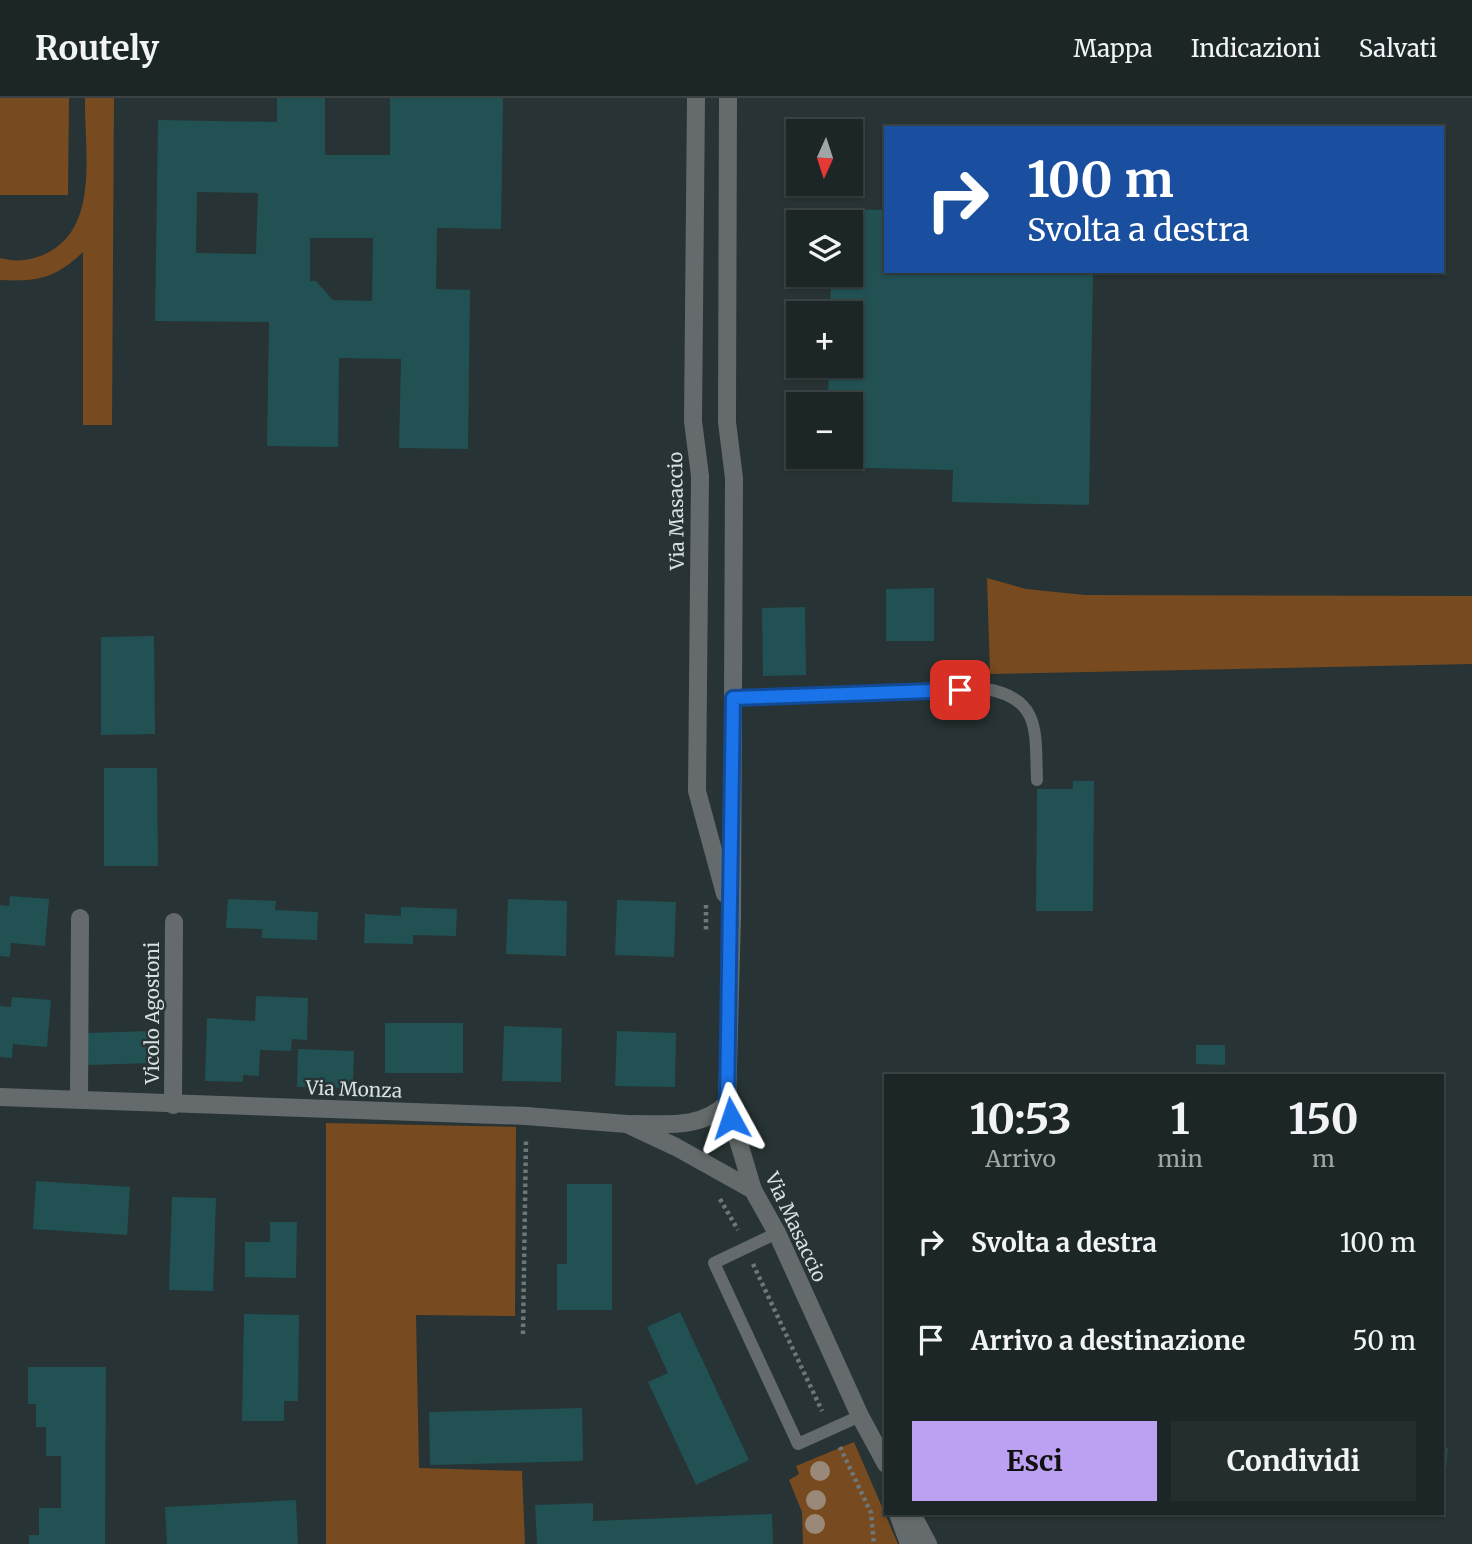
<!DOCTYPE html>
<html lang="it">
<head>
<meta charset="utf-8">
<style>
  :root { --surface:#1d2627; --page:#252e2f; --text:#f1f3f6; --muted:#a0a5a7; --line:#3b4344; --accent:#bca0f2 }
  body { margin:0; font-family:Merriweather,serif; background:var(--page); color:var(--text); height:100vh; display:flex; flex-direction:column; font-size:26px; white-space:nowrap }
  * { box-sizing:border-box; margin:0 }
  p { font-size:23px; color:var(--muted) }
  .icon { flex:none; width:38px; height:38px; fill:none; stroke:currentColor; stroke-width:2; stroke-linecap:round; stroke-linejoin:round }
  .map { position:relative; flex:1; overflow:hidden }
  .details { position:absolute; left:884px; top:976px; width:560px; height:441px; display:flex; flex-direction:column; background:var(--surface); border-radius:0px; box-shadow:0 2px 5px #0004,0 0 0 2px var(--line) }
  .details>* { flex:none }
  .top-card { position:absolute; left:884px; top:28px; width:560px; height:147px; border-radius:0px; box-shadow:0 2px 5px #0004,0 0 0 2px var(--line); background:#1a4fa0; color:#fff; overflow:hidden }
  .needle { width:46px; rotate:183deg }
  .tools { position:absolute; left:786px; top:21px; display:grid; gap:14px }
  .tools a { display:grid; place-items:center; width:77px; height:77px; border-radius:0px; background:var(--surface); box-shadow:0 2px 5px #0004,0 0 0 2px var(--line); font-size:35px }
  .pin { position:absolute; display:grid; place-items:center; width:60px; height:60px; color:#fff; margin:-30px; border-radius:14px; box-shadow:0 4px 10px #0006 }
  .me { position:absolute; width:77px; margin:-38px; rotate:355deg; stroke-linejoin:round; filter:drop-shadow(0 0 5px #0008) }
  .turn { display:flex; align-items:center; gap:24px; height:147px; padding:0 28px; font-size:32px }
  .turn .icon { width:91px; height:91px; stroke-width:2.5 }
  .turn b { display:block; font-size:49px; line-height:60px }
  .eta { display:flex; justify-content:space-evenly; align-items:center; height:119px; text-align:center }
  .eta b { font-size:42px; font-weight:700; line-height:49px }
  .button { display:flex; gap:14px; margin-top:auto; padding:14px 28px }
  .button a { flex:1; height:80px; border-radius:0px; background:var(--accent); color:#111; font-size:28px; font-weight:700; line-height:80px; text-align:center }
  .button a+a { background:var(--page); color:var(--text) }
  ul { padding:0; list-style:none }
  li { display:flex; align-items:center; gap:21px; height:98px; padding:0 28px }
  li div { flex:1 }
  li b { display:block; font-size:26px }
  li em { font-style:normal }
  header { display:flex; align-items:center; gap:42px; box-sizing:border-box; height:98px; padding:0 35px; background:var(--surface); border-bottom:2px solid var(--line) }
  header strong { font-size:33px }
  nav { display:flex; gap:38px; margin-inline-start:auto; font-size:24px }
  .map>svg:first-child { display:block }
  .green { fill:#774a1f }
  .building { fill:#225153; fill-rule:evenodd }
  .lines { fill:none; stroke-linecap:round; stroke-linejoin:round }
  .path { stroke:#6d7778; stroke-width:4.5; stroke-dasharray:3.5 3.5; stroke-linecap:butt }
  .service { stroke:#656b6c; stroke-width:12 }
  .minor { stroke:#656b6c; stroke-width:18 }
  .tree { fill:#9a8978 }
  .route-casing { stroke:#114b97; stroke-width:18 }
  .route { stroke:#1a73e8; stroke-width:12 }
  .labels { text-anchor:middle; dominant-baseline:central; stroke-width:5; stroke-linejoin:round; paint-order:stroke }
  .street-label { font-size:19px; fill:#d7dfdf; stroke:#273334 }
</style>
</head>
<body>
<header>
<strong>Routely</strong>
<nav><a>Mappa</a><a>Indicazioni</a><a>Salvati</a></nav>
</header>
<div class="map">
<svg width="1472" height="1446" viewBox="0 0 1472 1446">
  <rect width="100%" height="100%" fill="#273334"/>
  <path class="green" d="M0,0H69L68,97H0Z
    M85,0H114L112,327H83V154C56,180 38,184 0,182V160C15,164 29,163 43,157C101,133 84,52 85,0Z
    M987,480L1026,491L1085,497L1472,498V566L990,576Z
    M326,1025L516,1029L515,1218L416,1217L419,1370L522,1373L525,1446H326Z
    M854,1344L898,1446H803L802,1414L789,1382L799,1376L796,1368Z"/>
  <path class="building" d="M277,0H325V57H390V0H503L501,131L437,130L436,191L470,192L468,351L399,350L401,261L339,260L338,349L267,348L269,224L155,223L158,22L277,24ZM197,94L258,95L256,156L196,155ZM310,140H373L372,203L333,202L316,183H310Z
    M832,111L886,112V173H1093L1089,407L952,404L953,372L827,369V359H850V306H828L829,268H850V215H830L831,177H850V124H832Z
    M934,490V543H886V491Z
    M805,509L806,577L763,578L762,510Z
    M154,538L155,636L101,637V539Z
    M104,670H157L158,768H104Z
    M1073,683H1094L1093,813H1036L1037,691H1073Z
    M10,798L49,801L45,848L11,845L10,859L0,858V807L9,808Z
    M228,801L276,803L275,812L318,814L317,842L262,840V831L226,830Z
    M508,801L567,803L566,858L506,856Z
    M617,802L676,804L674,859L615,857Z
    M401,809L457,811L456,838L413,837V846L364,845L365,816L401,818Z
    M256,898L308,900L307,942L292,941L291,953L260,952L259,978L243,977V984L205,983L207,920L255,923Z
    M12,899L51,902L47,949L13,946L12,960L0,959V908L11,909Z
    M385,925H463V975H385Z
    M504,928L562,930L561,984L502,983Z
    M151,933L153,965L88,967L87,935Z
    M617,933L676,935L675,989L615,988Z
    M1196,947H1225V967L1196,966Z
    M298,951L354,953L353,990L297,989Z
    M36,1083L130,1089L127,1137L33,1131Z
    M567,1086H612V1212H557V1166H567Z
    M172,1099L216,1100L213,1193L169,1192Z
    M270,1124H297L296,1180L245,1179V1144H270Z
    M680,1214L749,1362L696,1387L648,1284L668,1275L647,1229Z
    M244,1216L299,1217L298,1303H284V1323H242Z
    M28,1269H106L105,1446H29V1437H39V1410H61V1358H46V1329H36V1306H28Z
    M582,1310L583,1363L430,1367L429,1314Z
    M1442,1349L1448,1350L1446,1374H1442Z
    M296,1402L298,1446H167L165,1409Z
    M593,1405V1423L772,1416L773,1446H537L535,1407Z"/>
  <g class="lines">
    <path class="path" d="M706,807V834
      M720,1101L738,1132
      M753,1166L822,1313
      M523,1236L526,1041
      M840,1349L871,1415L874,1446"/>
    <path class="service" d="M733,600L986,591C1042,600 1035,636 1037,682
      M777,1135L714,1165L798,1346L860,1318"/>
    <path class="minor" d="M696,0L693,323L700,378L697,693L725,796
      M728,0L727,324L734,380L732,820L727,1005L753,1092L777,1135L860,1318L886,1366
      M0,999L526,1018L627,1026L676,1049L753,1092
      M79,1002L80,820
      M173,1007L174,824
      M632,1026C665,1026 703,1031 727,1005
      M898,1416L909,1446
      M912,1416L928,1446"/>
  </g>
  <g class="tree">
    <circle cx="820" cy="1373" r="10"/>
    <circle cx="816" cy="1402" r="10"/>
    <circle cx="815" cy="1426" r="10"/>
  </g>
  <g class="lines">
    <g class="route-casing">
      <path id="route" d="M731,1020L727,1005L733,600L960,592"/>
    </g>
    <use href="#route" class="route"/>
  </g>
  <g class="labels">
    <g class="street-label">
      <text transform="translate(676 413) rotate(-91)">Via Masaccio</text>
      <text transform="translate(152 915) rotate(-90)">Vicolo Agostoni</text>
      <text transform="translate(354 991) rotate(2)">Via Monza</text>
      <text transform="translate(796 1129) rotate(65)">Via Masaccio</text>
    </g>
  </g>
</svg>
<div class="tools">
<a><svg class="needle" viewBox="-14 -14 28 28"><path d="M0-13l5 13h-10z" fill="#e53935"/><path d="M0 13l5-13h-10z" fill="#a0a5a7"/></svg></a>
<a><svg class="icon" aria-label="layers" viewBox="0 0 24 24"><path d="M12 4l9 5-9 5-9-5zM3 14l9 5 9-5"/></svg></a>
<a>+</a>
<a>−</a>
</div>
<div class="pin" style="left:960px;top:592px;background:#d93025"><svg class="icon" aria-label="arrive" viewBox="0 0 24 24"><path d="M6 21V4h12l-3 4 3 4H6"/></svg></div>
<svg class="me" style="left:731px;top:1020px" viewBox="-20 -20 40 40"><path d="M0-17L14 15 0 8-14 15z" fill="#1a73e8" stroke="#fff" stroke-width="4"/></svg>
<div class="top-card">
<div class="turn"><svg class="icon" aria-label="right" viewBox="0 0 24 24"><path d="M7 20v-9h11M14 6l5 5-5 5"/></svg><div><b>100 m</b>Svolta a destra</div></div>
</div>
<section class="details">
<div class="eta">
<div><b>10:53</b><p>Arrivo</p></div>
<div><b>1</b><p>min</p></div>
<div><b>150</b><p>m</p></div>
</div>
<ul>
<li><svg class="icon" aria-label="right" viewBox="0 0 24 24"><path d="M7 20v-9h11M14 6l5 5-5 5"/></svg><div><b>Svolta a destra</b></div><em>100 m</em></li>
<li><svg class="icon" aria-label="arrive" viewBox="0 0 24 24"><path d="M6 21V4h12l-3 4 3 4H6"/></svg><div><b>Arrivo a destinazione</b></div><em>50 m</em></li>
</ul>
<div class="button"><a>Esci</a><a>Condividi</a></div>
</section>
</div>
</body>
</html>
